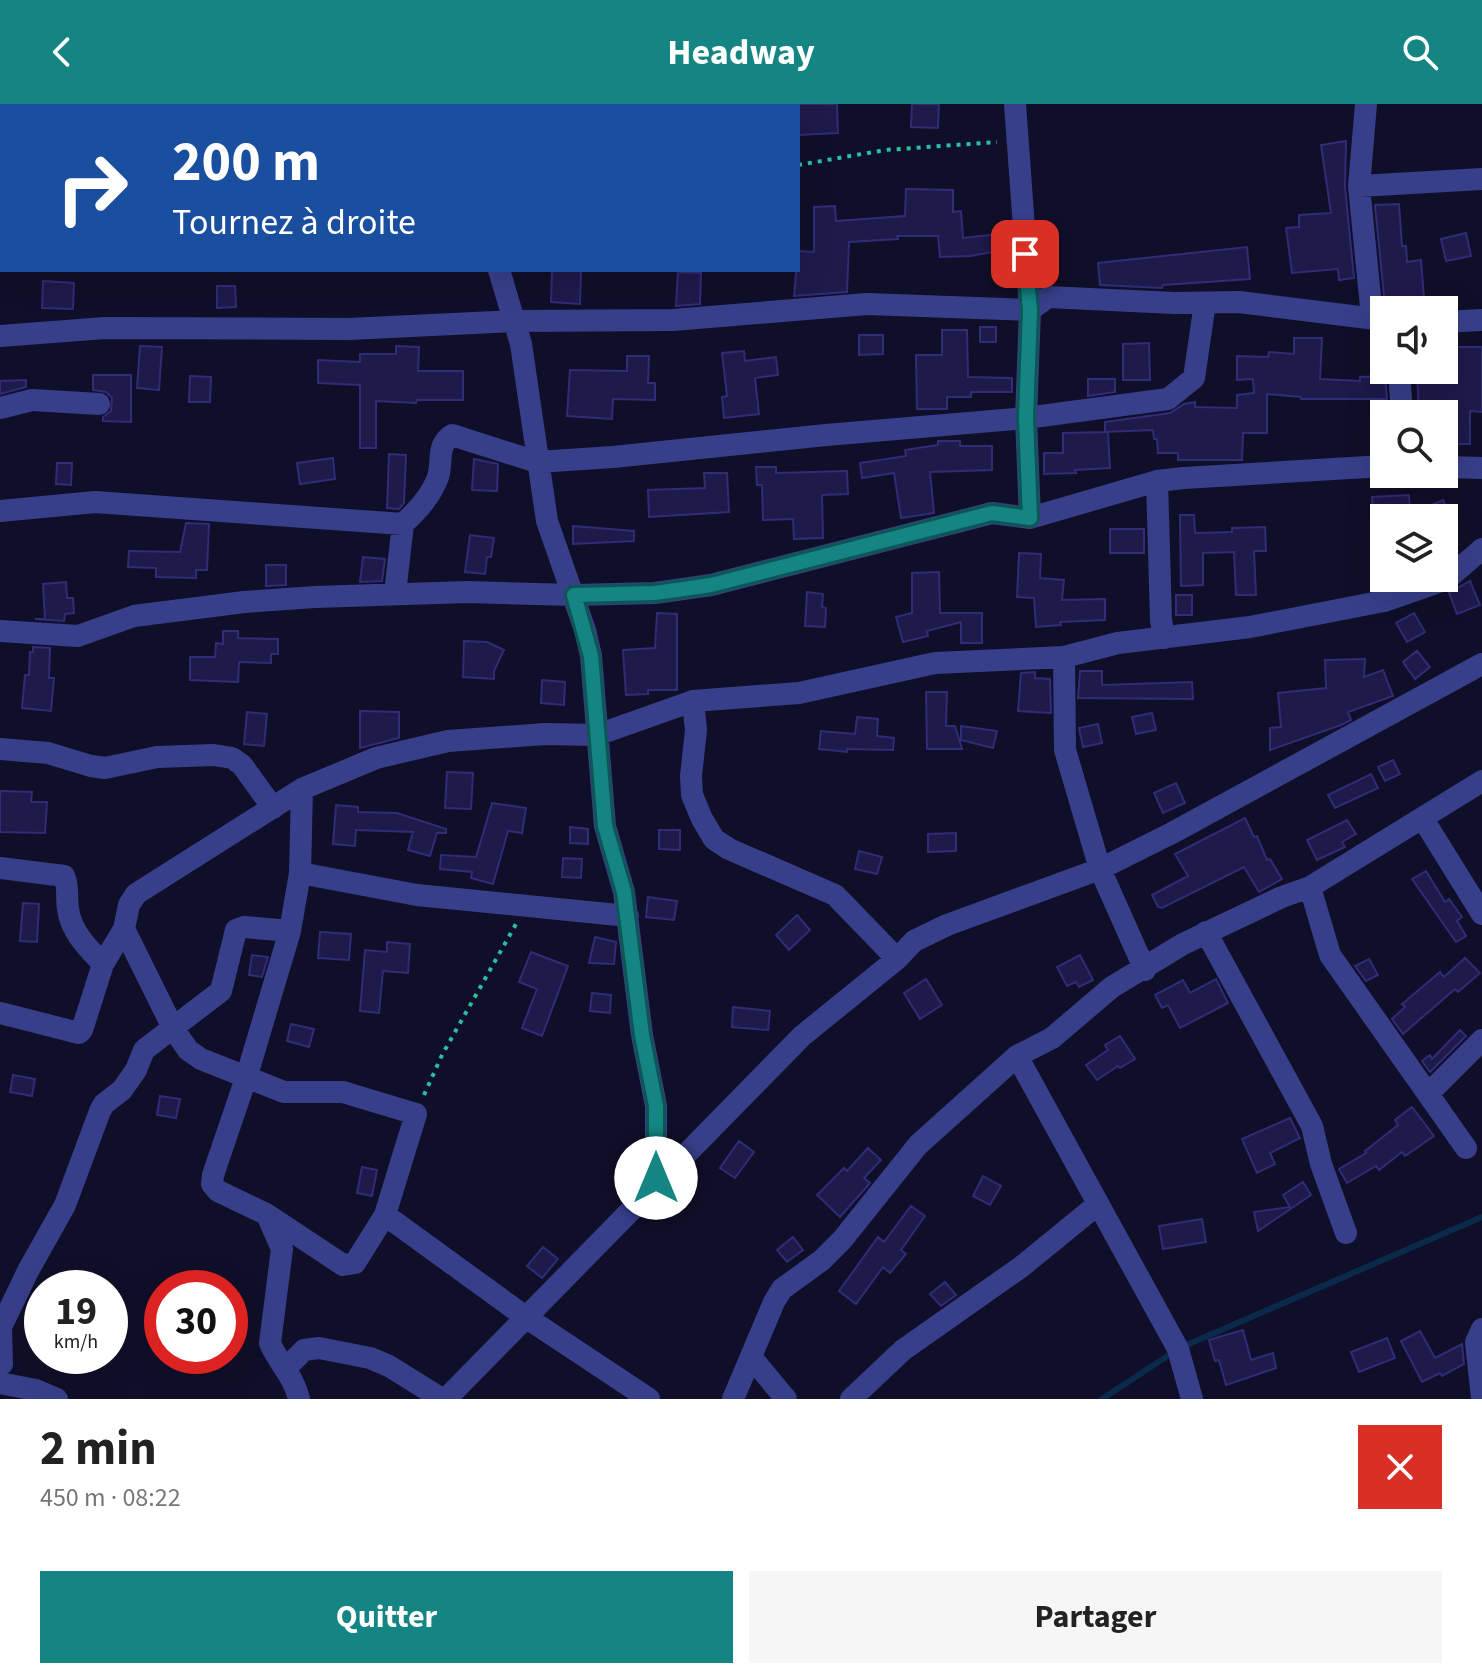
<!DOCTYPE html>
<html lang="fr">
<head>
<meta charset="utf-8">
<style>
  :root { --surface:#fff; --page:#f6f6f6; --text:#222; --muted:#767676; --accent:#148583 }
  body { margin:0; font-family:"Source Sans 3",sans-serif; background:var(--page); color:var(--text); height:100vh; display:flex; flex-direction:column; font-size:30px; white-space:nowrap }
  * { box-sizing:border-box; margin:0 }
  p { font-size:26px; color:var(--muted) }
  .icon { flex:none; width:44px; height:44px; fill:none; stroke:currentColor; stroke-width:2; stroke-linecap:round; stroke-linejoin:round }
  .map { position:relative; height:1295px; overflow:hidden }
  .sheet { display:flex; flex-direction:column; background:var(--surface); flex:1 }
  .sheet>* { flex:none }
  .hud { position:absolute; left:0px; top:0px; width:800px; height:168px; box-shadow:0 8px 32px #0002; background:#1a4fa0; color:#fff; overflow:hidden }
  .controls { position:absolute; left:1370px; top:192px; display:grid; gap:16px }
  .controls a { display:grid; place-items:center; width:88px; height:88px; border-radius:0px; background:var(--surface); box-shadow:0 8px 32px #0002; font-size:40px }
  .speed { position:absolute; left:24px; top:1166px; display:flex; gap:16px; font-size:40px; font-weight:700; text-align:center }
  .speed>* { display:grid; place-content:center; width:104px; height:104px; border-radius:50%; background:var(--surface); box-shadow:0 8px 32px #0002; line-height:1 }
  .speed small { font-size:20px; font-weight:400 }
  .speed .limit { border:12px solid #d22; background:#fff; color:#111 }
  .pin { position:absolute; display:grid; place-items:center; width:68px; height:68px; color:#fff; margin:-34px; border-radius:16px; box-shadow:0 4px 12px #0006 }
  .me { position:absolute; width:88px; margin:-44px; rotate:0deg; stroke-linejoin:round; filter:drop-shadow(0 0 6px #0008) }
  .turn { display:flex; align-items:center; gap:28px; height:168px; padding:0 40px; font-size:36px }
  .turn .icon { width:104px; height:104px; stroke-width:2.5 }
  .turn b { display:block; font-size:56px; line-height:68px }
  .round { display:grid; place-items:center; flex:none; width:84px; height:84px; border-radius:0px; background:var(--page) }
  .overview { display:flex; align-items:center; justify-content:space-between; height:136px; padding:0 40px }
  h1 { font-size:48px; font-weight:700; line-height:60px }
  .cta { display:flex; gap:16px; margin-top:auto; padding:16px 40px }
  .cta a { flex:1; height:92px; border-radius:0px; background:var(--accent); color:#fff; font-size:32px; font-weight:700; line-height:92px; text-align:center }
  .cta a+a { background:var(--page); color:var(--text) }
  header { display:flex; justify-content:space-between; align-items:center; height:104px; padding:0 40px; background:var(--accent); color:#fff; font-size:36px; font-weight:700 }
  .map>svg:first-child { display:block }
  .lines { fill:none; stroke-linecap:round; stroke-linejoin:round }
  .stream { stroke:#0a2a4c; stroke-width:6 }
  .building { fill:#1e1a4a; stroke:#312b78; stroke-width:2 }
  .path { stroke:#2abfa4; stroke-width:4; stroke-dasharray:4 6; stroke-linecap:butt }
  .minor { stroke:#383f8a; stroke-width:22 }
  .route-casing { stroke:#0d5655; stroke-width:20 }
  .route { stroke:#148583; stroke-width:14 }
</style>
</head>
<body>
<header><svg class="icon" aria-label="back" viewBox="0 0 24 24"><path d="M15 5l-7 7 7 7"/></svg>Headway<svg class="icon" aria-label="search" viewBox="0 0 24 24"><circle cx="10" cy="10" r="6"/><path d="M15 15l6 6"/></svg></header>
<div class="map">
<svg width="1482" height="1295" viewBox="0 0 1482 1295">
  <rect width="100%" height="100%" fill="#100f29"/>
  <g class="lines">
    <path class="stream" d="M1182,1243L1482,1113
      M1102,1295L1172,1249"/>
  </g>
  <path class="building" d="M798,0H837L838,29L798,31Z
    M912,0H939L938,24L911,23Z
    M1346,37L1345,83L1354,174L1339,176L1338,165L1292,169L1286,124L1299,123V111L1331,109L1321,41Z
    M906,85L953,86V108L961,107L963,134L1008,129L1010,145L970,152L940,153L938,132H897L898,135L849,138L847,188L794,192L798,147L814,148V103L835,102L836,117L905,112Z
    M1399,100L1402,142H1406L1407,158L1421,156L1425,206H1393L1385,202L1375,101Z
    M1466,129L1471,152L1446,157L1441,135Z
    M1247,143L1250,175L1163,181L1162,184L1100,181L1098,159Z
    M552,166H581L580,200L551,198Z
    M678,168L701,169L700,200L676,202Z
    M43,177L74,179L73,205L42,204Z
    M217,182H235L236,203L217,204Z
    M980,223H996V238H980Z
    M942,226H967L968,273L1012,274V288H971V293H947V305H917L916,251H942Z
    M859,231H883V250L859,251Z
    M1294,234H1322L1320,275L1360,277V273L1385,272L1387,295H1301V293L1267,290V329H1243L1242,356H1178V349H1158L1157,335H1154L1153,326L1105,328V318L1170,309L1184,300L1195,298V303L1237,304V291L1254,289L1253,275L1237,276V252L1268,253L1269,248L1294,250Z
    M1149,239L1150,276H1123V240Z
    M140,242L162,243L159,286L137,284Z
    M396,242L419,243L418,267H463V296H417L416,299L376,297V344H360V281L318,279V256L360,258V250H396Z
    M1444,243H1482V308L1470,307V340H1448V318H1444V310H1419L1417,266H1444Z
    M744,247L745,257L776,253L778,271L755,274L759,310L724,314L722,293L727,292L722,249Z
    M627,252H649L648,279H655V296L613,295L612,315L567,312L570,266L627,267Z
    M93,271H131V318L103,317V313L111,307L112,294L106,288L93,286Z
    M190,272L211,273L210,298H189Z
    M1088,275H1115V288L1088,292Z
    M26,276V283L0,290V277Z
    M1108,328L1110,364L1075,366L1076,369L1044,370V349H1063V329Z
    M938,337H960V342H992V366L930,368L934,409L901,414L894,369L862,374L860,359L906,352L905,346L938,341Z
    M389,350L406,351L404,399L399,405L387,404Z
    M333,354L335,375L300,380L297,359Z
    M474,355L498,360L497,387L472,386Z
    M57,359H72L71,381L56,380Z
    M756,363H776V369L847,367L848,390L822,391L823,434L794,435L793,415L763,416L762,381H757Z
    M704,369H727L729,408L649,413L648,386L705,384Z
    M1409,391L1410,410L1443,396L1452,414H1373L1372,393Z
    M1180,411H1194L1195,429L1232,428V424L1265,423L1266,447H1254L1256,491H1236L1234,448L1203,449V481L1181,482Z
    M186,419L209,420L207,466H196V474L156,473V464L128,463L129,447L180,448Z
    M573,422L634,427V437L573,440Z
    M1110,425H1144V449H1110Z
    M470,431L494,434L491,453H487L485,470L465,468Z
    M1019,449L1041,450L1040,474L1064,476L1062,496L1105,495V516L1060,518L1061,521L1036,523L1034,494L1017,493Z
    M363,453L385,455L382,477L360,478Z
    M266,461H286V481L266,482Z
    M939,468L940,509H982V539H961V518L927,527L928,532L903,538L896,513L912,509V469Z
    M1470,477L1480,501L1457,510L1449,489Z
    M66,478L67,494H73L74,509L65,510L64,517L35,515H45L43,480Z
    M807,488L823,490L822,503L826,504L825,523L805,522Z
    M1176,491H1192V511H1176Z
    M657,509L677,510V586H648V590L626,591L623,546L655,544Z
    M1414,509L1425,528L1407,538L1396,519Z
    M223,527H238V534L278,535V550H271V559L239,558L238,578L190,576V553H215L216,539L223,540Z
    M464,537L487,538L504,546L494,567V575L463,573Z
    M33,543L50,544L49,574H54L51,607L22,604L25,571H29L30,548H33Z
    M1417,547L1430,563L1415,575L1403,558Z
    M1365,555L1364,573L1383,566L1393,592L1348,608L1351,616L1341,621L1270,646V624L1281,623L1278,589L1326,584L1325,556Z
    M1080,567H1102V581L1192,578L1193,595L1078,594Z
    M1035,568V574L1050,575L1051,609L1018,607L1021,569Z
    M542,576L565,578L564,601L541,599Z
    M926,588H947L946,622H955L962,645H927Z
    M360,607L399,608V634L360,644Z
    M247,608L267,610L264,642L244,640Z
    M1152,609L1156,626L1136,630L1132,613Z
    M857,613L878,615L877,632L894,634L893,646L847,645V648L819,645L821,627L855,630Z
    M1098,620L1102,639L1083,643L1079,624Z
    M961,622L997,627L993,644L961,636Z
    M1393,656L1400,670L1385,677L1378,663Z
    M447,668L473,669L471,705L445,704Z
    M1371,670L1378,684L1335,704L1328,691Z
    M1176,679L1185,699L1163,709L1154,689Z
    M0,687L32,688L31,698H47L45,729L0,728Z
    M492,699L526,704L522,729L508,727L493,780L471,774L472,768L440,765L441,751L476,753Z
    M336,701L358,703V708L397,709L446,725V729H437L430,752L408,746L413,728L356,726L355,742L333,740Z
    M1245,714L1254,733L1257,732L1267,756L1270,755L1282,775L1259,788L1244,763L1162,804L1158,803L1152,791L1188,772L1175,750Z
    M1347,716L1356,730L1342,738L1345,743L1317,756L1307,736Z
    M570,723L588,725V740L570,739Z
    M659,726H680V746L659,745Z
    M956,729V747L928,748V730Z
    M859,747L882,753L877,770L855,765Z
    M563,754L582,755L581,774L562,773Z
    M1426,767L1445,798L1449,795L1462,813L1457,817L1466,832L1456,838L1412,775Z
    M648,793L677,797L674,816L646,813Z
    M23,799L39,800L37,838L20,837Z
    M797,811L810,826L789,846L776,831Z
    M320,828L351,830L349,856L318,854Z
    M595,833L616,838L614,860L589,859Z
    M387,838L410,840L408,869L383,867L379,909L360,907L365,846L387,848Z
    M531,848L568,862L542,932L522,924L537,885L519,878Z
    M252,851L268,853L262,873L249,871Z
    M1080,851L1093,876L1079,883L1076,878L1067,882L1057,863Z
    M1465,854L1480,869L1458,888L1455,885L1403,930L1392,915L1405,903L1402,900L1440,868L1444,873Z
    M1369,855L1378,871L1366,877L1355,862Z
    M926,875L942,901L920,915L904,889Z
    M1216,875L1228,899L1180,924L1168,901L1162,904L1155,891L1183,876L1190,889Z
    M592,889L611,891L610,909L590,907Z
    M733,903L770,907L768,926L732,923Z
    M291,920L314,925L309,943L287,937Z
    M1460,926L1466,932L1430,968L1422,957L1430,951L1432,955Z
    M1120,932L1135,955L1120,964L1118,962L1097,976L1086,961L1108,946L1105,941Z
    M13,971L35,975L32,992L10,988Z
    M160,992L180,995L176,1014L157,1011Z
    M1412,1003L1434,1032L1405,1052L1402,1048L1379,1066L1376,1062L1347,1079L1339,1065L1366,1049L1365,1047L1398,1021L1395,1016Z
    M1290,1014L1300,1034L1270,1049L1275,1060L1257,1069L1242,1035Z
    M739,1037L754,1048L735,1074L720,1064Z
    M868,1044L881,1056L864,1074L870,1079L840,1113L817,1091L844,1064L847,1067Z
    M362,1063L377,1066L372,1092L357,1089Z
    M983,1072L1001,1082L990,1101L973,1092Z
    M1303,1078L1311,1091L1258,1127L1254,1108L1290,1103L1283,1091Z
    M911,1102L925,1112L901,1146L906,1150L890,1169L883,1163L856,1200L839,1187L878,1133L884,1138Z
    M1202,1115L1206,1138L1163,1145L1159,1122Z
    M793,1133L803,1146L787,1158L777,1146Z
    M543,1143L558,1155L542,1174L527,1162Z
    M945,1178L956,1191L941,1202L930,1190Z
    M1243,1226L1251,1256L1273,1249L1276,1264L1226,1281L1219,1256L1215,1257L1209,1236Z
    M1420,1227L1435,1254L1462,1240L1464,1260L1442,1272L1440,1269L1422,1278L1401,1237Z
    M1387,1234L1395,1254L1359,1268L1351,1248Z"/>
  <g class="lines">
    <path class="path" d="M798,61L885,46L997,38
      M424,991L442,951L516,820"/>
    <path class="minor" d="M459,0V2
      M1015,0L1030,206L1026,314L1030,414
      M1366,0L1359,82L1372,213
      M1359,82L1482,75
      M0,101H2
      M499,166L521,240L547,417L585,526L591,552L605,722L624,788L642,931L656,1002V1074L652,1088
      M1444,218L1482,216
      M0,232L105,224L349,225L514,217L673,216L867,200L1030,206L1048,193L1174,199L1239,198L1384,216
      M1399,266L1402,310
      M0,304L32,296L99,300
      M1444,363L1482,364
      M1157,377L1161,516L1164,534
      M0,407L95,398L403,420
      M395,489L403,420C418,406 431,392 438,373C443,358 436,341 452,331L537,358L613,353L826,331L1026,314L1168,295L1194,274L1205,199
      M0,527L78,532L134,512L244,498L315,493L467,488L574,491L655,489L711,481L992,409L1030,414L1157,377L1184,374L1384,362
      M1064,553L1065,646L1100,765L1145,866
      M693,597L696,626L691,672L692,691L702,715L714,735L729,745L835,791L897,855
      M0,645L48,649L91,662L105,664L157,653L214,651L232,654L242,661L273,704
      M1423,715L1482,810
      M0,764L64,772C69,782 66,793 68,805C71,828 88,844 103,860
      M300,769L417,791L628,812
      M1310,783L1330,851L1466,1044
      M124,825L173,924L188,946L201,955L284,988H343L416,1010L385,1111L355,1159L343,1161L266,1110L218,1087L212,1080L213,1071L247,971L290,827L300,769L302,685
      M1206,828L1312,1022L1321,1060L1346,1129
      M0,909L79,929L82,926L103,860L124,825L129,801L136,790L302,685L376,654L448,637L545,630L597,631L693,597L799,589L935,559L1064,553L1118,539L1250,523L1384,497L1447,475L1482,445
      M1017,952L1178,1245L1192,1295
      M1428,990L1482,936
      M267,1111L282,1145L270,1239C278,1259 294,1272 299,1295
      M385,1111L527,1214L649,1295
      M1482,1225L1476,1238L1482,1294
      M751,1253L786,1295
      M0,1261L2,1260L1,1223L28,1167L65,1101L100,1007L104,1000L122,986L136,966L144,946L221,887L236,826L244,823L290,827
      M286,1264L304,1246L319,1244L370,1254L389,1262L442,1295
      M0,1279L36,1286L57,1295
      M446,1295L802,932L897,855L914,837L947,821L1100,765L1172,729L1482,560
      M733,1295L774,1198L782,1185L822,1156L842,1136L918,1041L1017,952L1052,934L1112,883L1183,840L1282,793L1310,783L1482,677
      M851,1295L903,1246L1021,1163L1097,1101"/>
  </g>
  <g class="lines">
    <g class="route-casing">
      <path id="route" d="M656,1074V1002L642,931L624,788L605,722L591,552L574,491L655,489L711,481L992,409L1030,414L1026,314L1030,206L1025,150"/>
    </g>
    <use href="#route" class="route"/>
  </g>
</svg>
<div class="controls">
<a><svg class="icon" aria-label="sound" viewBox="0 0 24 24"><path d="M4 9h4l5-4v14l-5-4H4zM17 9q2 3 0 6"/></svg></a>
<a><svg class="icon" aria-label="search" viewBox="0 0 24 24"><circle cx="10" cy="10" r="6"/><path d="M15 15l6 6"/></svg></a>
<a><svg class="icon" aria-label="layers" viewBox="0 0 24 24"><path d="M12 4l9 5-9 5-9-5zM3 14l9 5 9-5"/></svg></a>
</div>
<div class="speed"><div>19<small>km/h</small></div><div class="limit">30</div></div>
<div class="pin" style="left:1025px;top:150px;background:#d93025"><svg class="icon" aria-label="arrive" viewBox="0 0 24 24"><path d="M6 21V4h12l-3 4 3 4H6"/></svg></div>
<svg class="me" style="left:656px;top:1074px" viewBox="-20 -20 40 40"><circle r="19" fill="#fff"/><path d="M0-13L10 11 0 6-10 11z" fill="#148583"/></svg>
<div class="hud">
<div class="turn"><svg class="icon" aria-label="right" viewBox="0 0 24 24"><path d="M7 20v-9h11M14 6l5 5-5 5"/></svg><div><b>200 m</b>Tournez à droite</div></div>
</div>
</div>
<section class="sheet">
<div class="overview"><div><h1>2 min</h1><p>450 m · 08:22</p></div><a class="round" style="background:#d93025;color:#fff"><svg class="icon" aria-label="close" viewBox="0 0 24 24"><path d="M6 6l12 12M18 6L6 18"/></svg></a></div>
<div class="cta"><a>Quitter</a><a>Partager</a></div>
</section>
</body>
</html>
